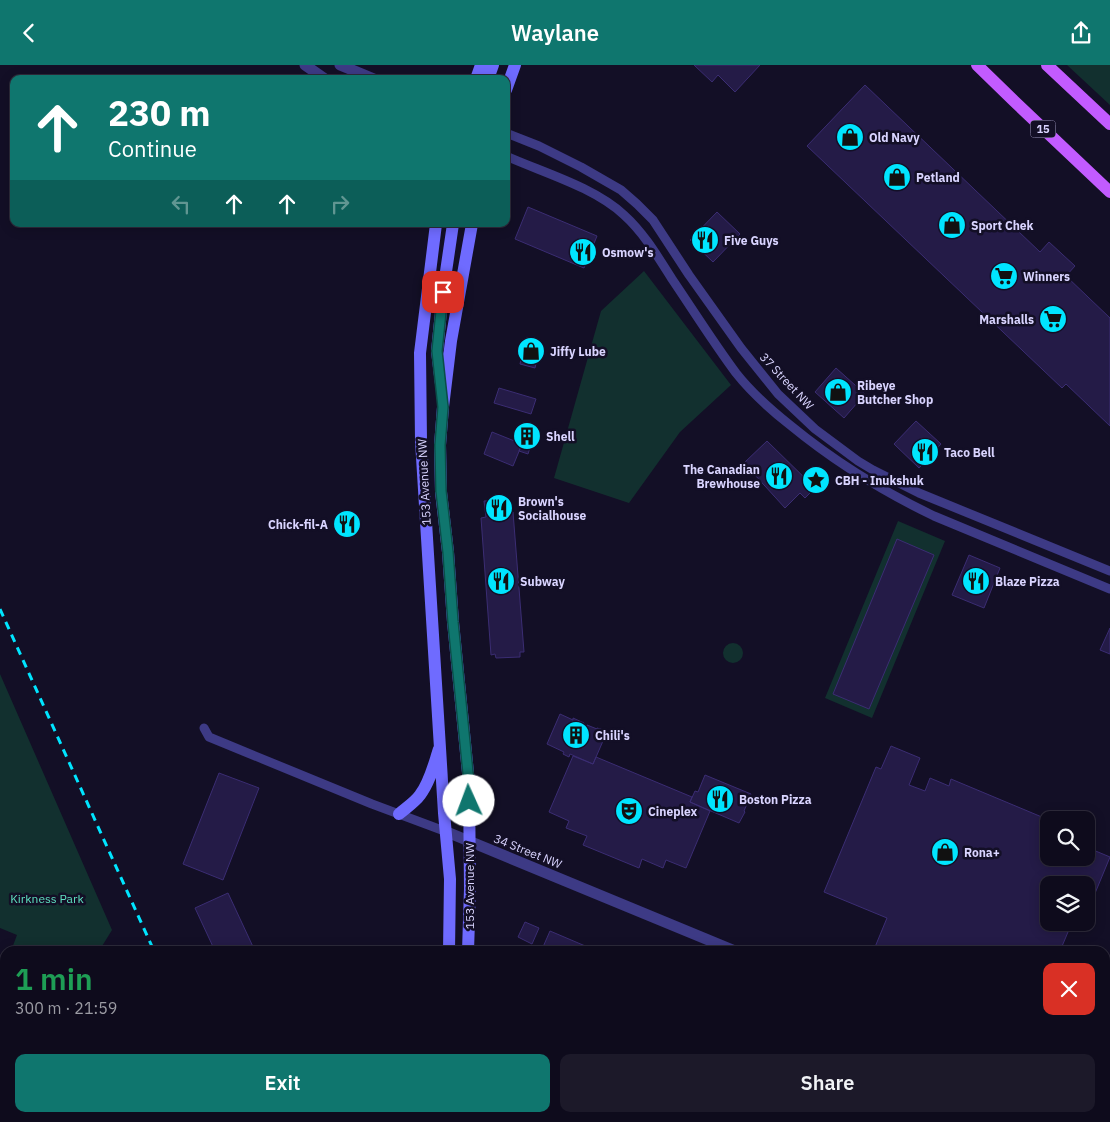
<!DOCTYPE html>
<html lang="en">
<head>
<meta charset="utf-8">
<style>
  :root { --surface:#0e0b1c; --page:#1c1929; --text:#f1f3f6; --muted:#9b9ba3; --line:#2e2b3b; --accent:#0f766e }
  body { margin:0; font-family:"IBM Plex Sans",sans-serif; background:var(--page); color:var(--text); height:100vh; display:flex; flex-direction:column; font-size:19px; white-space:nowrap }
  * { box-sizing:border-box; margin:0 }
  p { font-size:16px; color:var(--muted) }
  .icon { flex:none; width:28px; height:28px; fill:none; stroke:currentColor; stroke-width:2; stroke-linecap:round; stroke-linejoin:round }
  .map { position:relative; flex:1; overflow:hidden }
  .sheet { position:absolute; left:0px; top:881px; width:1110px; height:176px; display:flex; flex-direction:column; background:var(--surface); border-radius:15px 15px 0 0; box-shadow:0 2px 12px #0003,0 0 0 1px var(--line) }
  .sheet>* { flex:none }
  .hud { position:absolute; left:10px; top:10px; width:500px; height:152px; border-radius:10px; box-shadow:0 2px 12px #0003,0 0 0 1px var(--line); background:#0f766e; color:#fff; overflow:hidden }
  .fabs { position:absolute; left:1040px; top:746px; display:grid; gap:10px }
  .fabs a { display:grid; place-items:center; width:55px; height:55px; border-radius:10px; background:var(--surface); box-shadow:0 2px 12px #0003,0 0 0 1px var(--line); font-size:25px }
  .pin { position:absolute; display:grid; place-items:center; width:42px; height:42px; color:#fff; margin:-21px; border-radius:10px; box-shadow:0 2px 8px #0006 }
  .me { position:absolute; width:55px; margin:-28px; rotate:358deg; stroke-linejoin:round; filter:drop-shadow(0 0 4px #0008) }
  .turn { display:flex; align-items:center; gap:18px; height:105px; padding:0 15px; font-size:22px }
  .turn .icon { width:65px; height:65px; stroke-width:2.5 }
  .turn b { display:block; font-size:35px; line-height:42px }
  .lanes { display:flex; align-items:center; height:48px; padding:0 15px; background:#0003; justify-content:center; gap:25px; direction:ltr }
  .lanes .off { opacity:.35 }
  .round { display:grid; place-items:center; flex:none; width:52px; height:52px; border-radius:10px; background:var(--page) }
  .summary { display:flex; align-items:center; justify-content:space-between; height:85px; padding:0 15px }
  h1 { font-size:30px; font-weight:600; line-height:38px; color:#1e9e55 }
  .primary-button { display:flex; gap:10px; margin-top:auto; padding:10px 15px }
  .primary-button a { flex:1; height:58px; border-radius:10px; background:var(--accent); color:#fff; font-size:20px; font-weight:600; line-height:58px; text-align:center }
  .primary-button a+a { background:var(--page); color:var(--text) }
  header { display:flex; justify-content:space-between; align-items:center; height:65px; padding:0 15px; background:var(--accent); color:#fff; font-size:22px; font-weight:600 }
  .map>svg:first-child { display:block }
  .green { fill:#12302f }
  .building { fill:#241b47; stroke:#3b2d73 }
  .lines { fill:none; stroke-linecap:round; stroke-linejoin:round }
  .minor { stroke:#3d3a85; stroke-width:9 }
  .tertiary { stroke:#3d3a85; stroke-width:11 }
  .secondary { stroke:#6f6bff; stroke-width:12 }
  .primary { stroke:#c25bff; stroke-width:12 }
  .rail { stroke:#00e5ff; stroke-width:3; stroke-dasharray:8 6; stroke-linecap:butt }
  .route-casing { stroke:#0a4d48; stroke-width:12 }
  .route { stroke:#0f766e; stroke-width:9 }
  .labels { text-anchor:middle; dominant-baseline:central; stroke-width:5; stroke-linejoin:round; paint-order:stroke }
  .shield { fill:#130f26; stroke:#9e99be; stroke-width:1 }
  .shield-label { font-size:11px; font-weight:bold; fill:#d9d4ff }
  .poi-label { font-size:12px; font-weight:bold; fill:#d9d4ff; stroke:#130f26; text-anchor:start }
  .street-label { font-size:12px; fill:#d9d4ff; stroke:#130f26 }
  .park-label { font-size:12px; fill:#5fe0c0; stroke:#130f26 }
</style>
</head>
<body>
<header><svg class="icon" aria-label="back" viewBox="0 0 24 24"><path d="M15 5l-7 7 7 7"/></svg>Waylane<svg class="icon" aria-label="share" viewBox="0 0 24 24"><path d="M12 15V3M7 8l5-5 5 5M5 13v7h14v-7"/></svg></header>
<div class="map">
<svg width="1110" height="1057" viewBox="0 0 1110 1057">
  <rect width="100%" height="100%" fill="#130f26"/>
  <path class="green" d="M1067,0H1110V40Z
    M644,206L731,320L680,367L629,438L554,413L601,246Z
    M898,456L945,476L872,653L825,633Z
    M723 588a10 10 0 1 1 20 0a10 10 0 1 1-20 0Z
    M0,609L112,865L99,886H11L17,870L0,863Z
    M5,901V1052L30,1053L28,1057H0V913Z"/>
  <path class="building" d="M694,0H760L735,27L718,10L712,17Z
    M865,20L1040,187L1049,177L1075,201L1066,211L1110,253V361L1066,319L1062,323L807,81Z
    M528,142L597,171L584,203L515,174Z
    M717,147L740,169L713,197L690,175Z
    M526,273L541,277L535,303L520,299Z
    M836,303L865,329L844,353L815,327Z
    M499,323L536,334L531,349L494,338Z
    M916,356L941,379L919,403L894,379Z
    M524,359L536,363L528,389L519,386L522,379L518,378Z
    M492,367L522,379L513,401L484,389Z
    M767,376L815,423L805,433L800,428L785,443L744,398Z
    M507,435L509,447H513L524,587H520V592L496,593L495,589L491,590L481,453L486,452L484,436Z
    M897,474L934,490L869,644L833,629Z
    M969,490L1000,503L984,543L952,530Z
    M1110,563V589L1100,585Z
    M560,649L573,655V653L584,658L583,660L587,662V660L597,664V663L604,665L600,675L603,676L593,699L570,689L569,692L563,689L564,687L547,679Z
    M891,681L920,693L909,720L925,726L930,713L949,721L951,714L1049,755V792H1086V782L1110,792L1091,838L1086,836V820H1049V855L1047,858L1068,867L1060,886H885L875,882L887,853L824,827L876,702L881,704Z
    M573,691L593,699L596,692L692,732L690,737L710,746L686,803L666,795L663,803L642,794L639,803L583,780L587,771L566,763L569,756L549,747Z
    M219,708L259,723L223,815L183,799Z
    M705,710L751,729L744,746L745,747L739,758L690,737L695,726L698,727Z
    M228,828L255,886H215L195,843Z
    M525,857L539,863L532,879L518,872Z
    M550,866L590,883L588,886H552L543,882Z
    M141,1052H158L160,1057H136L135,1055Z"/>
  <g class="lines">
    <path class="minor" d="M506,68L539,81L581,102L621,125L637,139L653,155L689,210L741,283L778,329L815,364L858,396L873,405L919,428L1110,506
      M506,91C544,108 594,122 624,150C644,168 658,192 672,214C693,245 713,277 736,308C751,327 771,345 790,360C835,397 882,426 934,451L1110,524
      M204,663L209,672L372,739L447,767
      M1105,987L1110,975
      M85,1052L94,1057
      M46,1057L55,1052"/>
    <path class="tertiary" d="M305,0L325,14
      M340,0L374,14
      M447,767L735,886
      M1105,1039L1110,1041"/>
    <path class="secondary" d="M476,14L481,0
      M488,14L493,0
      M506,25L515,0
      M436,159L420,288L421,376L444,748L450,814L449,886
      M441,319L437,286L443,227L453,159
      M399,749C406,743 415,737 420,730C430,717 434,699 439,684
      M468,886L470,824L469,718L453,557L448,487L441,427L440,380L443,342L451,276L472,159
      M426,1057V1052
      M448,1057L449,1052"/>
    <path class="primary" d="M977,0L1014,36L1110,127
      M1047,0L1110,59"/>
    <path class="rail" d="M0,544L154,886
      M230,1052L232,1057"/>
  </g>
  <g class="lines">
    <g class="route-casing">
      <path id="route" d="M443,227L437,286L443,342L440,380L441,426L448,487L453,557L469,718V736"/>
    </g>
    <use href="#route" class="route"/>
  </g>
  <defs>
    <g id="shop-disc" transform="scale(1.4375)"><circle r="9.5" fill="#00e5ff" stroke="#130f26"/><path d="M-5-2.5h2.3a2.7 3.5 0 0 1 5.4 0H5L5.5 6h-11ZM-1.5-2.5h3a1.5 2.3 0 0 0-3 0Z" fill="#111"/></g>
    <g id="restaurant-disc" transform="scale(1.4375)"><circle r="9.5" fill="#00e5ff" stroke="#130f26"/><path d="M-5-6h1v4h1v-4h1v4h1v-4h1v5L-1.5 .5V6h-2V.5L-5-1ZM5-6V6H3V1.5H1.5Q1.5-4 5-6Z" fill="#111"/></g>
    <g id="supermarket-disc" transform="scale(1.4375)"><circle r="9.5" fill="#00e5ff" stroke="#130f26"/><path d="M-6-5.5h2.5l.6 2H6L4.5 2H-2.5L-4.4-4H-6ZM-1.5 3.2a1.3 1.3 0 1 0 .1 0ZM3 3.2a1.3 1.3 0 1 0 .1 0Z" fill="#111"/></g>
    <g id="building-disc" transform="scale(1.4375)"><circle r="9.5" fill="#00e5ff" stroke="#130f26"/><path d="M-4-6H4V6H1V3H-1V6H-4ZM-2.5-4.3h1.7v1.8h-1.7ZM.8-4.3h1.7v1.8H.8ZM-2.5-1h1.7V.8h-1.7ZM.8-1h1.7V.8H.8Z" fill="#111"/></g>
    <g id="sight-disc" transform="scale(1.4375)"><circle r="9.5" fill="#00e5ff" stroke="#130f26"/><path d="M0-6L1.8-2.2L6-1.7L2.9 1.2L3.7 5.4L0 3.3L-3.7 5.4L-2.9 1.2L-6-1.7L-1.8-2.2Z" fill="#111"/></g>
    <g id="theatre-disc" transform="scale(1.4375)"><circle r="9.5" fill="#00e5ff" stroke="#130f26"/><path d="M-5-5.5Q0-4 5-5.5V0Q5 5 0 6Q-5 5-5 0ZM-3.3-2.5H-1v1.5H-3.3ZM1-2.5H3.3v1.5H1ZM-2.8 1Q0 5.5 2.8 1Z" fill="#111"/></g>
  </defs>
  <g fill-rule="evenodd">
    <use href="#shop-disc" x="850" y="72"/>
    <use href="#shop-disc" x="897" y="112"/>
    <use href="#shop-disc" x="952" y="160"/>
    <use href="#restaurant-disc" x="705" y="175"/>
    <use href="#restaurant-disc" x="583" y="187"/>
    <use href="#supermarket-disc" x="1004" y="211"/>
    <use href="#supermarket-disc" x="1053" y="254"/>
    <use href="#shop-disc" x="531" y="286"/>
    <use href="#shop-disc" x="838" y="327"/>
    <use href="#building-disc" x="527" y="371"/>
    <use href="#restaurant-disc" x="925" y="387"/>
    <use href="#restaurant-disc" x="779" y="411"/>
    <use href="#sight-disc" x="816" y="415"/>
    <use href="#restaurant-disc" x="499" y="443"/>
    <use href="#restaurant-disc" x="347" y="459"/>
    <use href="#restaurant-disc" x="501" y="516"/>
    <use href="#restaurant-disc" x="976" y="516"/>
    <use href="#building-disc" x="576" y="670"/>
    <use href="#restaurant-disc" x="720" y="734"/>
    <use href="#theatre-disc" x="629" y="746"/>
    <use href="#shop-disc" x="945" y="787"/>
  </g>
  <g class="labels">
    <rect class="shield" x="1030.5" y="55.5" width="25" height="17" rx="4"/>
    <g class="shield-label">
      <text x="1043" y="64">15</text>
    </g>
    <g class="poi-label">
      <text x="869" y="72">Old Navy</text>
      <text x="916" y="112">Petland</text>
      <text x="971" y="160">Sport Chek</text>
      <text x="724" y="175">Five Guys</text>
      <text x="602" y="187">Osmow's</text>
      <text x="1023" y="211">Winners</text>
      <text x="1034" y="254" text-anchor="end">Marshalls</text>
      <text x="550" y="286">Jiffy Lube</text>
      <text x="857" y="320">Ribeye<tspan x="857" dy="14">Butcher Shop</tspan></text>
      <text x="546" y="371">Shell</text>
      <text x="944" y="387">Taco Bell</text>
      <text x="760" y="404" text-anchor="end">The Canadian<tspan x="760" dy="14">Brewhouse</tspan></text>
      <text x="835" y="415">CBH - Inukshuk</text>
      <text x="518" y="436">Brown's<tspan x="518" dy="14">Socialhouse</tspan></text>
      <text x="328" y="459" text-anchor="end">Chick-fil-A</text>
      <text x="520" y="516">Subway</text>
      <text x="995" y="516">Blaze Pizza</text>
      <text x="595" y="670">Chili's</text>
      <text x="739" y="734">Boston Pizza</text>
      <text x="648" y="746">Cineplex</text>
      <text x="964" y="787">Rona+</text>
    </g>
    <g class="street-label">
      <text transform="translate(787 316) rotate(47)">37 Street NW</text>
      <text transform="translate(424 417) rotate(-93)">153 Avenue NW</text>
      <text transform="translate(528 786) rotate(22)">34 Street NW</text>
      <text transform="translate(469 821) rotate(-90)">153 Avenue NW</text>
    </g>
    <g class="park-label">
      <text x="47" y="833">Kirkness Park</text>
    </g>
  </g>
</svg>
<div class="fabs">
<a><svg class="icon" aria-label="search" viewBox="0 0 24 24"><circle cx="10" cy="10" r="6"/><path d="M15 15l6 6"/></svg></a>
<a><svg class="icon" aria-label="layers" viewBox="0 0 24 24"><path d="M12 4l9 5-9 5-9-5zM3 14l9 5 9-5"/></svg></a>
</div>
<div class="pin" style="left:443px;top:227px;background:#d93025"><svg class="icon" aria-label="arrive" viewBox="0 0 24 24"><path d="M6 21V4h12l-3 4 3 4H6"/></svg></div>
<svg class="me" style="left:469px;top:736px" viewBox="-20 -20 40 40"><circle r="19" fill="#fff"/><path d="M0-13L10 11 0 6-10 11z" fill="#0f766e"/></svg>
<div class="hud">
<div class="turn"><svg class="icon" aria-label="ahead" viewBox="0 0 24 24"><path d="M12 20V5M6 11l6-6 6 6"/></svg><div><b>230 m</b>Continue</div></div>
<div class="lanes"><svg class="icon off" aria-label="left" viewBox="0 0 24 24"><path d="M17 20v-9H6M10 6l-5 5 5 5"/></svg><svg class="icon" aria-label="ahead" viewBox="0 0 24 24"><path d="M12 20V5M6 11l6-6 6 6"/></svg><svg class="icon" aria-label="ahead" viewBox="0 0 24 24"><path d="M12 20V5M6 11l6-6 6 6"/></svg><svg class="icon off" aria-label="right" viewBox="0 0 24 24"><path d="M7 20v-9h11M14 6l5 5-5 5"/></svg></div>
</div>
<section class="sheet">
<div class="summary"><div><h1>1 min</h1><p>300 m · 21:59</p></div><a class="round" style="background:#d93025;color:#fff"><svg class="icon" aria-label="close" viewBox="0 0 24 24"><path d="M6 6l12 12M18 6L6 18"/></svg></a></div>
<div class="primary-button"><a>Exit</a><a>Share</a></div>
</section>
</div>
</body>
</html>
